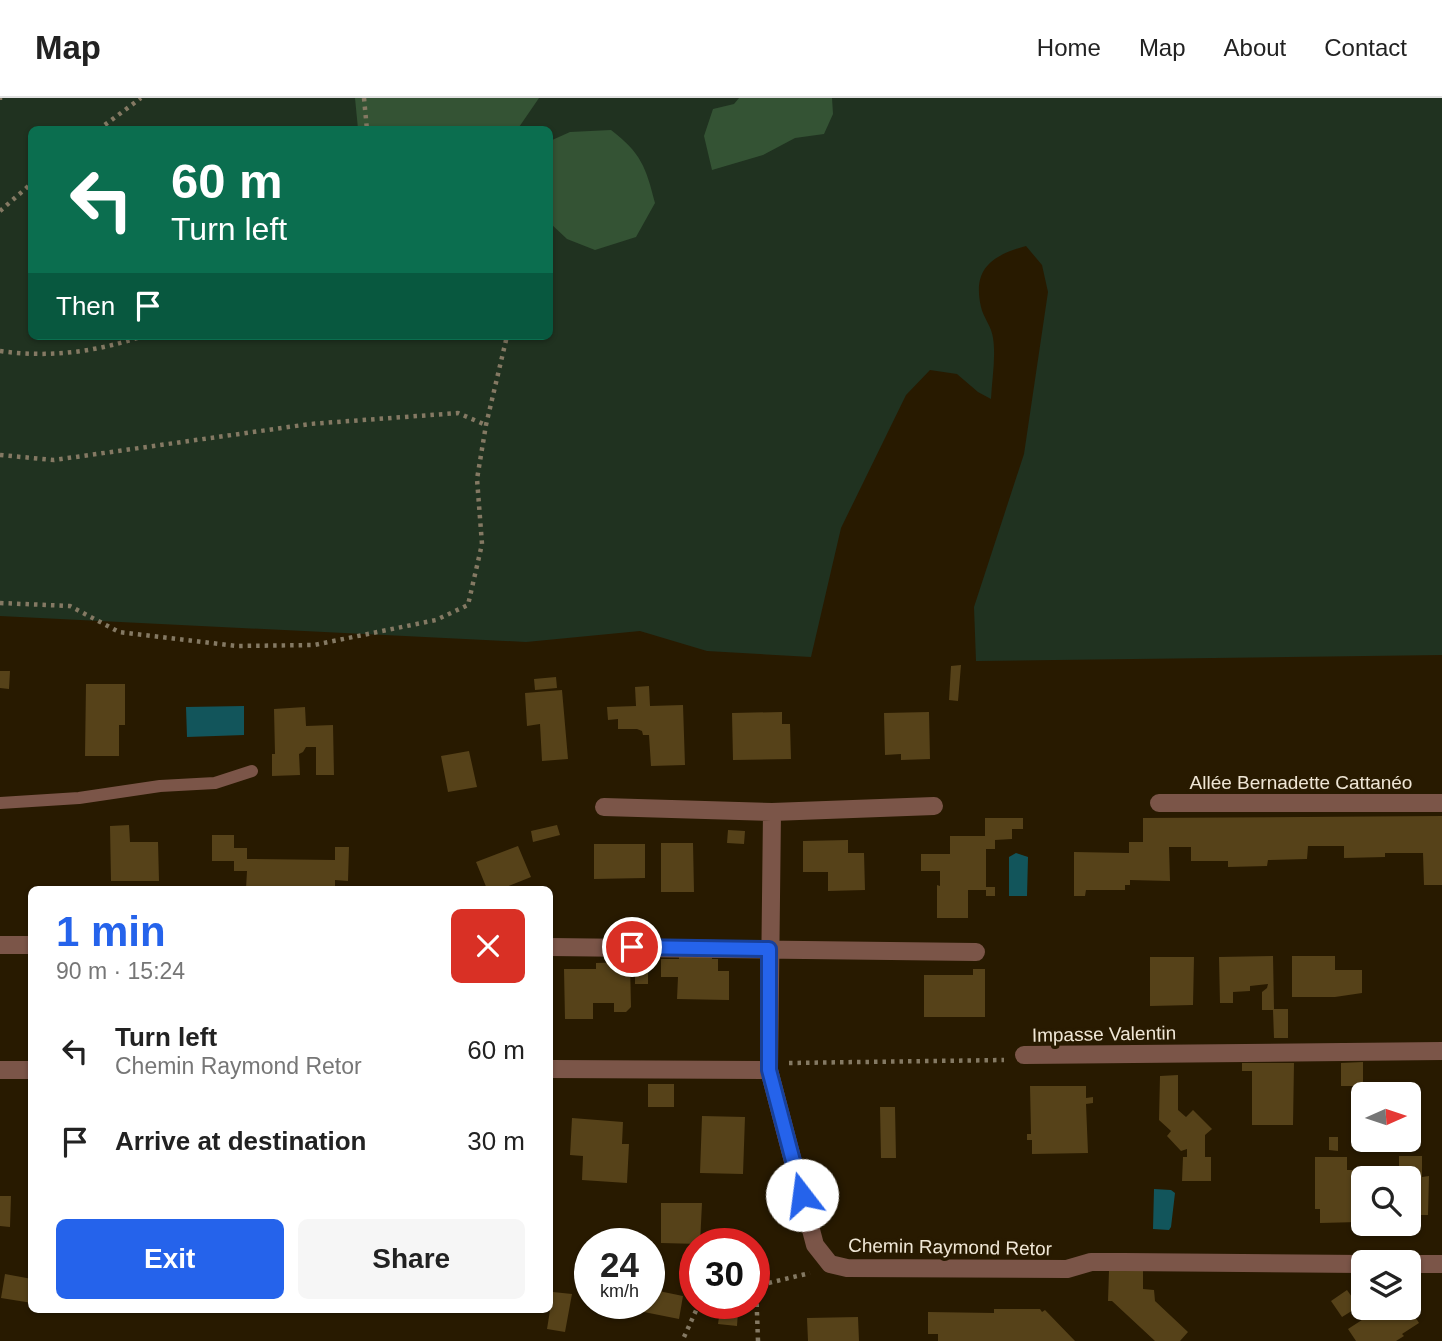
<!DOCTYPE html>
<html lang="en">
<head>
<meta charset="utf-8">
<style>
  :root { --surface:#fff; --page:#f6f6f6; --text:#222; --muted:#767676; --line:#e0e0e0; --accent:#2563eb }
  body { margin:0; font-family:Arial,sans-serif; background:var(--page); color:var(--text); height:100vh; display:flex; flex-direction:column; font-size:26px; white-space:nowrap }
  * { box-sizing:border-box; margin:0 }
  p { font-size:23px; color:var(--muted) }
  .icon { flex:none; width:38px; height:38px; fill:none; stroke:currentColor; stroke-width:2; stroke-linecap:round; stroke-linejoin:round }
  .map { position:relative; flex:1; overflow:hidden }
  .panel { position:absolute; left:28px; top:788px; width:525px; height:427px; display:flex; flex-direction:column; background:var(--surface); border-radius:10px; box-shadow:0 2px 5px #0004 }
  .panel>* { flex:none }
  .hud { position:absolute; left:28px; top:28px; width:525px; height:214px; border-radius:10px; box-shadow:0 2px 5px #0004; background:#0b6e4f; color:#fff; overflow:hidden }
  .needle { width:46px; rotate:87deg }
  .buttons { position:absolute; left:1351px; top:984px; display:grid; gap:14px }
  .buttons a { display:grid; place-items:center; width:70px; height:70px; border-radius:10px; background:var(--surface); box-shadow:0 2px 5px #0004; font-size:35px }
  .speed { position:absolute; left:574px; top:1130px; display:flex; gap:14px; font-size:35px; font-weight:700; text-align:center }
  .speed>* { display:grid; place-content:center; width:91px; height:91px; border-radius:50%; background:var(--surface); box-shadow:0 2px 5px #0004; line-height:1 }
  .speed small { font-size:18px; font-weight:400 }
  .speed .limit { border:10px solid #d22; background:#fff; color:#111 }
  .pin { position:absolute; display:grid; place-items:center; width:60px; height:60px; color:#fff; margin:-30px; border:4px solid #fff; border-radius:50%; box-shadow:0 2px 7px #0007 }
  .me { position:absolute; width:77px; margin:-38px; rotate:345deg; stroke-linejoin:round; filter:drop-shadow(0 0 5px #0008) }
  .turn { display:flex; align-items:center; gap:24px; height:147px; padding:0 28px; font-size:32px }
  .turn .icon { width:91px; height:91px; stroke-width:2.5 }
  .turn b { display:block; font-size:49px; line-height:60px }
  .then { display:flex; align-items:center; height:66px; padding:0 28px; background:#0003; gap:14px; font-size:26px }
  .round { display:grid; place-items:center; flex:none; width:74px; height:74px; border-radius:10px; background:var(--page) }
  .summary { display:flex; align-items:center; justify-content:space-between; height:119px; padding:0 28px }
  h1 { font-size:42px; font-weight:700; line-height:52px; color:var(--accent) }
  .primary-button { display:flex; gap:14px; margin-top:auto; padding:14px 28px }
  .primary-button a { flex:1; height:80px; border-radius:10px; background:var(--accent); color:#fff; font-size:28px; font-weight:700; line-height:80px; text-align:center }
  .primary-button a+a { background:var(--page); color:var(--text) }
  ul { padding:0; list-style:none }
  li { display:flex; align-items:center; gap:21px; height:91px; padding:0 28px }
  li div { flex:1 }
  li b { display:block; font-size:26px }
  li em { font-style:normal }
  header { display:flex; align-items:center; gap:42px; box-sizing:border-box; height:98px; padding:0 35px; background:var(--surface); border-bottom:2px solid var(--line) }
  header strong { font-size:33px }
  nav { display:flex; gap:38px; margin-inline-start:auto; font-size:24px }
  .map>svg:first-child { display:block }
  .green { fill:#203220; fill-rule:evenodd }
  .forest { fill:#345334 }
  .water { fill:#12555b }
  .building { fill:#564219 }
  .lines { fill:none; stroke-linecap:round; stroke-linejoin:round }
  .path { stroke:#847963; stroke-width:4.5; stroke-dasharray:3.5 5; stroke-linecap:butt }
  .lane { stroke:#7b5548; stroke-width:12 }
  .street { stroke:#7b5548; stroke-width:18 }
  .route-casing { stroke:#184099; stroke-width:18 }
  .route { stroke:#2563eb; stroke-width:12 }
  .labels { text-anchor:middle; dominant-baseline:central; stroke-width:7; stroke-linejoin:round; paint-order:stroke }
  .street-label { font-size:19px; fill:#efe6d5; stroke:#281a00 }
</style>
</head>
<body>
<header>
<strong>Map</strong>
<nav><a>Home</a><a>Map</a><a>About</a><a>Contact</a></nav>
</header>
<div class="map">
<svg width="1442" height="1243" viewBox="0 0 1442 1243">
  <rect width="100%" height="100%" fill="#281a00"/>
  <path class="green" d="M0,0H1442V557L976,563L974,509L1024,356L1048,194L1042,167L1026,148C993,157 972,170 981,209C983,219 992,229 993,240C996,259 992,281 991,301L978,294L957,276L930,272L906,297L841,430L811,559L707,553L640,533L526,544L0,518ZM32,32H550V238H32Z"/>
  <path class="forest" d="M355,0H539L517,32L358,31Z
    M739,0H832L833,16L824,36L795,40L763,57L712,72L704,38L713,11L734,6Z
    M611,32C641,55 646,69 655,105L636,139L595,152L567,141L550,125V43L570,34Z"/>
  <path class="water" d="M244,608V637L187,639L186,609Z
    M1016,755L1028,759L1027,798H1009V759Z
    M1154,1091L1171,1092L1175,1095L1171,1129L1169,1132L1153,1131Z"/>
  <path class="building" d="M961,567L958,603L949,602L951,568Z
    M0,573H10L9,591L0,590Z
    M556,579L557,590L535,592L534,581Z
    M86,586H125V627H119V658H85Z
    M649,588L650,608L683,607L685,667L651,668L649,637H643L642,633L637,631H618V621L608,622L607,609L636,608L635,589Z
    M562,592L568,661L542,663L540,626L527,628L525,595Z
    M305,609L306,628L333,627L334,677H316V649H306L303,654L299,656L300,677L272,678V656H275L274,611Z
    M782,614V626H790L791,661L733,662L732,615Z
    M929,614L930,661L901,662V656L885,657L884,615Z
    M469,653L477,689L448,694L441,658Z
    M1442,718V787H1424L1423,755H1385V759L1344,760V748H1308L1307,761L1268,762L1267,768L1228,769V763H1191V749H1169L1170,783L1130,782V787H1125V792H1086L1085,798H1074V754L1129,755V744H1143V720Z
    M985,720H1023V731H1012V741L995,742V751H986V789H995V798H986V792H968V820H937V787L940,788V773H921V756H950V738H985Z
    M129,727L130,744H158L159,783H111L110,728Z
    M557,727L560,737L533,744L531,733Z
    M728,732L745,733L744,746L727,745Z
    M212,737H234V750H247V761L335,762V749H349L348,783L335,782V791H246L247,773H234V763H212Z
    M848,742V755H864L865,792L828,793V774H803V743Z
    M661,745H693L694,794H661Z
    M594,746H645V780L594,781Z
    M518,748L531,779L501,791H487L476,764Z
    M679,858H712V861H718V873H729V902L677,901L678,879H661V861H679Z
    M1273,858L1274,911H1288V940H1274L1273,912H1262V894L1267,890L1268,886L1250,888V893L1233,894V905H1220L1219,859Z
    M1292,858H1335V872H1362V895L1335,899H1292Z
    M1150,859H1194L1193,907L1150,908Z
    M635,863H648V886H635Z
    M630,864L631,909L626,914H614V905H593V921H565L564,871H596V865Z
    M973,871H985V919H924V877H973Z
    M1363,964V988H1341V965Z
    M1242,965H1294L1293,1027H1252V973H1242Z
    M1178,977V1012L1186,1019L1193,1012L1212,1031L1205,1037V1059H1211V1083H1182L1183,1059H1187V1051L1181,1053L1167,1038L1171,1033L1159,1022L1160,978Z
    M648,986H674V1009H648Z
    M1030,988H1086V1000L1093,999V1005L1086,1006L1088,1055L1032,1056V1042H1027V1036H1031Z
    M880,1009H895L896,1060H881Z
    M702,1018L745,1019L743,1076L700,1075Z
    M572,1020L623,1024L622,1046H629L627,1085L582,1082L583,1058L570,1057Z
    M1329,1039H1338V1053L1329,1052Z
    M1399,1058H1422V1079L1429,1078L1428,1117H1409V1080H1382V1071H1399Z
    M1315,1059H1347V1072H1360L1359,1124L1320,1125V1111H1315Z
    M0,1098H11L10,1129L0,1128Z
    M661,1105H702L700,1146L661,1145Z
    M1109,1173H1143V1191L1154,1192L1155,1203L1188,1234L1180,1243H1155L1112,1203H1108Z
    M5,1176L32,1181V1205L1,1200Z
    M649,1191L683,1198L679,1221L609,1207L649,1206Z
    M1347,1192L1352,1199L1361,1193L1363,1206L1342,1219L1331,1203Z
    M553,1194L572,1196L565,1234L547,1231Z
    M1382,1209H1409L1419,1225L1402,1236L1404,1238L1396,1243H1356L1348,1231Z
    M994,1211H1040L1042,1214L1045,1212L1075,1243H938V1236H928V1214L994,1215Z
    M720,1212L738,1214L737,1228L718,1226Z
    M858,1219L859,1243H808L807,1220Z"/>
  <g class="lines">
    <path class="path" d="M364,0L367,32
      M0,2V0
      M98,32L141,0
      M0,113L32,85
      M0,253C49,260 96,254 143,238
      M0,357L54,362L310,326L458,315L486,327
      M0,505L70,508L119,534L237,548L314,547L436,522L468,507L482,446L477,381L486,327L507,238
      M789,965L1004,962
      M684,1239L699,1206
      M758,1243L756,1188L810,1175"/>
    <path class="lane" d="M0,705L79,700L160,688L215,685L252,673"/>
    <path class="street" d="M1159,705H1442
      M604,709L772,714L934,708
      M772,714L769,972L815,1147L830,1166L847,1170L1067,1171L1091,1164H1123L1363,1166
      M0,847H32
      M550,849L976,854
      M1024,957L1442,953
      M550,971L769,972
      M0,972H32
      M1409,1166H1442"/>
  </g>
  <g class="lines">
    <g class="route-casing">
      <path id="route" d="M632,849L769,851V972L802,1097"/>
    </g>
    <use href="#route" class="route"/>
  </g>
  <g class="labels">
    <g class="street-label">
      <text x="1301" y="684">Allée Bernadette Cattanéo</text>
      <text transform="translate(1104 936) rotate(-1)">Impasse Valentin</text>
      <text transform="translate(950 1149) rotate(1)">Chemin Raymond Retor</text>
    </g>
  </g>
</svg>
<div class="buttons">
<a><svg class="needle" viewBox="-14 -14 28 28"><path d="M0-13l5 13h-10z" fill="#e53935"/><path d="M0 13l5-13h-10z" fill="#767676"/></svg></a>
<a><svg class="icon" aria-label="search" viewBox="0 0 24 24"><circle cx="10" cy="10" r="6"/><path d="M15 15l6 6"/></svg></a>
<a><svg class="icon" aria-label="layers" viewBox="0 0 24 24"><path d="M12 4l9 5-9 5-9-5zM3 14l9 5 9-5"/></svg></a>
</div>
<div class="speed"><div>24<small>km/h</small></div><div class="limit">30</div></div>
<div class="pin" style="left:632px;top:849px;background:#d93025"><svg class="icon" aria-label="arrive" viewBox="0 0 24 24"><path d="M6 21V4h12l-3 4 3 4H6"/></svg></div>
<svg class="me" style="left:802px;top:1097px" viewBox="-20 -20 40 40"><circle r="19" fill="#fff"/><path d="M0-13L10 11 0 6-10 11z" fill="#2563eb"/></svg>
<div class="hud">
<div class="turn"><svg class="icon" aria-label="left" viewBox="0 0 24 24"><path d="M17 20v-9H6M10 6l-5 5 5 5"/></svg><div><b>60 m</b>Turn left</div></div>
<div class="then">Then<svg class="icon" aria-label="arrive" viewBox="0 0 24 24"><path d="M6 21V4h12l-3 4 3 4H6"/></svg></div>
</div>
<section class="panel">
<div class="summary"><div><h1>1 min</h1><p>90 m · 15:24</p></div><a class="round" style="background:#d93025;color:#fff"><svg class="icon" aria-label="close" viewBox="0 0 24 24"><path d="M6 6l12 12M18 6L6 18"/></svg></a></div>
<ul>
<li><svg class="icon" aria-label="left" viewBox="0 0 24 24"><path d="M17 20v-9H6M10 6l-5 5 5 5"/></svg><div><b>Turn left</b><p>Chemin Raymond Retor</p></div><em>60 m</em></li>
<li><svg class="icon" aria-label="arrive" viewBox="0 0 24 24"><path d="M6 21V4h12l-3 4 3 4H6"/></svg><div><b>Arrive at destination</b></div><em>30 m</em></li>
</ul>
<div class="primary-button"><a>Exit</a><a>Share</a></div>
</section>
</div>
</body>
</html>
